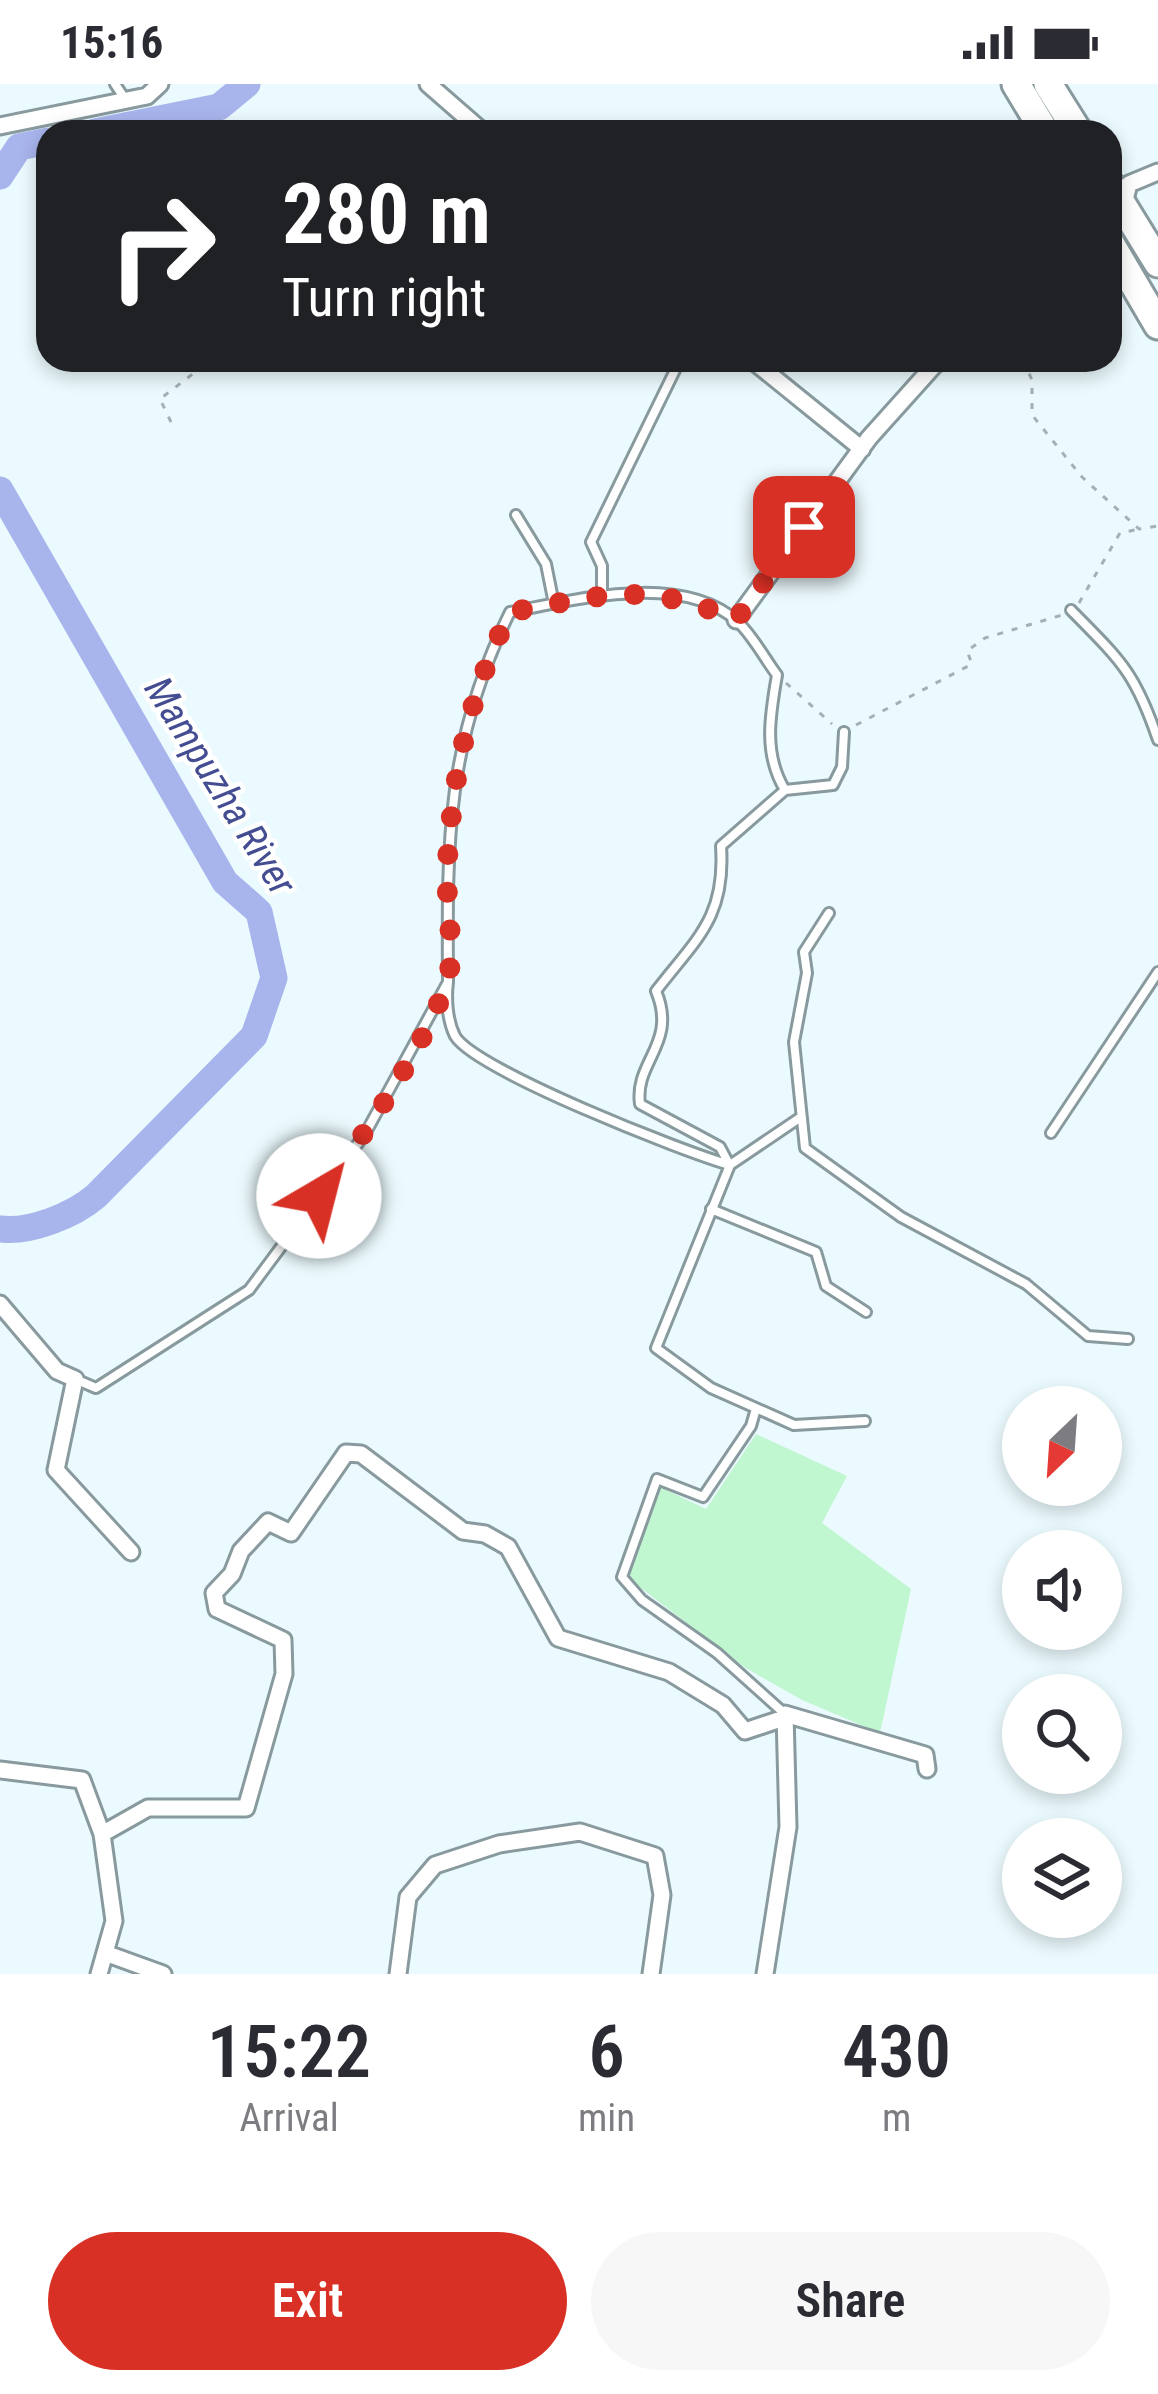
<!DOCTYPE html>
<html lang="en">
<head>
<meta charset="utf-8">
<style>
  :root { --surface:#fff; --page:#f7f7f7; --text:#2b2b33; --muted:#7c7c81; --accent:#d93025 }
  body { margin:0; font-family:"Roboto Condensed",sans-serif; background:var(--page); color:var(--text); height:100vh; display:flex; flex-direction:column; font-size:45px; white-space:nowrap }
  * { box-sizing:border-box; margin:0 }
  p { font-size:39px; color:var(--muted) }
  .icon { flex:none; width:66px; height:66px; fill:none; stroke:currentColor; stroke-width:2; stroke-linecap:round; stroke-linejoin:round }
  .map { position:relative; height:1890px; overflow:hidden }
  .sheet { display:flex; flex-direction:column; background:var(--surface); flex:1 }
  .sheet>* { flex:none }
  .top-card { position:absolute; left:36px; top:36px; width:1086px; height:252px; border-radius:36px; box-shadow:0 6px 18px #0003; background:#202124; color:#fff; overflow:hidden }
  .needle { width:78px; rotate:205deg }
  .controls { position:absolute; left:1002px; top:1302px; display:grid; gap:24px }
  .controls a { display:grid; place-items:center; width:120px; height:120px; border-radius:50%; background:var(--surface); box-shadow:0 6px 18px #0003; font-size:60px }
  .pin { position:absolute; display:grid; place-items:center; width:102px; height:102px; color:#fff; margin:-51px; border-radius:24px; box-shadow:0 6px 18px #0006 }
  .me { position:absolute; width:132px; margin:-66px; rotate:37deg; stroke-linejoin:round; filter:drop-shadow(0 0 9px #0008) }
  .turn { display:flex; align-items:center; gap:42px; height:252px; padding:0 48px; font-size:54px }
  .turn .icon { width:156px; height:156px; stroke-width:2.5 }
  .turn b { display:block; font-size:84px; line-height:102px }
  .eta { display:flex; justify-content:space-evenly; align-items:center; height:204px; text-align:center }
  .eta b { font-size:72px; font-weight:600; line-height:84px }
  .primary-button { display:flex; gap:24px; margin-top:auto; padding:24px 48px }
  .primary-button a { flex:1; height:138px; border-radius:72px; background:var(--accent); color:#fff; font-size:48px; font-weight:600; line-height:138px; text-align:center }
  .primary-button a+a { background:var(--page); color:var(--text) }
  .status { display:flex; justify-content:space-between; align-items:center; height:84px; padding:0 60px; background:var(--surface); direction:ltr }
  .status svg { height:33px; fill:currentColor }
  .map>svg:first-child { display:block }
  .green { fill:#c0f6d0 }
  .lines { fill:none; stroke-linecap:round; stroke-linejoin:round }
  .river { stroke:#a8b4ec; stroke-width:27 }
  .lane-casing { stroke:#889a9e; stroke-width:14 }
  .street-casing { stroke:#889a9e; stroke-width:21 }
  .highway-casing { stroke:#889a9e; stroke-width:33 }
  .path { stroke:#a4b0b4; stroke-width:3; stroke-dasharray:6 9; stroke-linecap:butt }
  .lane { stroke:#fff; stroke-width:8 }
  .street { stroke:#fff; stroke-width:15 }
  .highway { stroke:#fff; stroke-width:27 }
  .route { stroke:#d93025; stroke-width:21; stroke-dasharray:0 37.8 }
  .labels { text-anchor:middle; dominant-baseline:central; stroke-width:9; stroke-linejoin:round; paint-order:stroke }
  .water-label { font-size:39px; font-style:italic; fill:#444d91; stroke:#fff }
</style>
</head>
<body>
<div class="status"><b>15:16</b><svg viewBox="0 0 49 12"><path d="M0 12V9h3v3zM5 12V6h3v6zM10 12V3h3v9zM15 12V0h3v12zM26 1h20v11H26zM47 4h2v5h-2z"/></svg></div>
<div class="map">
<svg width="1158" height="1890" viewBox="0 0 1158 1890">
  <rect width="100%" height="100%" fill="#ebfafe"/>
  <path class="green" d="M756,1350L847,1392L822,1439L911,1505L880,1649L802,1616L744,1583L628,1494L660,1403L706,1425Z"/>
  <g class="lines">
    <path class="river" d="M95,48L219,23L247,0
      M0,92L19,63L48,57
      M0,406L225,798L259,828L274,894L254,952L96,1112C74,1131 30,1149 0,1145"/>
    <g class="lane-casing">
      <path id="lane" d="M115,0L125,15
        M516,431L546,480L554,520
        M602,511V482L591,458L680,276
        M1071,526C1121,577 1135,588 1158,656
        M829,829L804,868L807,889L794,958L805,1064L901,1133L1026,1200L1088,1252L1128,1255
        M448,898C447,756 446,658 510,528C576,516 681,487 738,538C753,552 765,575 777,591C770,631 763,670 785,706
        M801,1033L730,1081L656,1264L711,1304L794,1341L865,1337
        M1051,1049L1158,888
        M729,1080L720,1063L640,1020C634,977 678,960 656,907C696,855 726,834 721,762L785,706L833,701L842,683L844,648
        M711,1125L816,1168L826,1202L866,1228
        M75,1295L96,1304L249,1206L365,1050L448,898C446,914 447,936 455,952C475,986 684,1068 730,1081
        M755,1328L751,1342L703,1413L657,1395L622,1493L642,1516L717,1569L785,1630"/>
    </g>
    <g class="street-casing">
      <path id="street" d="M428,0L483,48
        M0,42L147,12L160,0
        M1124,119L1129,100L1158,88
        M752,276L862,365
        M736,536L869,354L939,276
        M0,1220L57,1287L75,1295L56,1386L131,1468
        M0,1686L82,1696L102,1750
        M105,1869L163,1890
        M99,1890L114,1837L102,1750L148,1724H246L284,1590L283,1556L217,1525L214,1509L232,1490L241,1467L268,1438L291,1449L346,1369L361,1370L463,1447L485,1450L508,1463L558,1554L669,1588L723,1621L745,1647L778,1636
        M398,1890L408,1813L435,1781L499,1760L580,1748L655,1772L662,1811L651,1890
        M765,1890L788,1743L785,1630L925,1671L927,1685"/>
    </g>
    <g class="highway-casing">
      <path id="highway" d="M1016,0L1045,48
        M1048,0L1078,48
        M1110,101L1158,179
        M1110,159L1158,241"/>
    </g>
    <path class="path" d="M1023,276L1032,296V331L1082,393L1139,445L1158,442
      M171,338L160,315L211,276
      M1079,519L1120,449L1139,445
      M786,599L832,640
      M856,641L972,580L967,567L985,554L1062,531"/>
    <use href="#lane" class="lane"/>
    <use href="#street" class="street"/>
    <use href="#highway" class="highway"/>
  </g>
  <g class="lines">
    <path class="route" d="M319,1112C361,1056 422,967 446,901C457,873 445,815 447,783C453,688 468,614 510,528C604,511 645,496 736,536L804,443"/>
  </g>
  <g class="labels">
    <g class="water-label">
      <text transform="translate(220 702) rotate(58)">Mampuzha River</text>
    </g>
  </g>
</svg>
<div class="controls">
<a><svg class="needle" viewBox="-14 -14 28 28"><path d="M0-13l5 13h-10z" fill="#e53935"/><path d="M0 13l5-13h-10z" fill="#7c7c81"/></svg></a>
<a><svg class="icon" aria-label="sound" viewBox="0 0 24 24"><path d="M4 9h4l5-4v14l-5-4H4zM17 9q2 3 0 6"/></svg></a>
<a><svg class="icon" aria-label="search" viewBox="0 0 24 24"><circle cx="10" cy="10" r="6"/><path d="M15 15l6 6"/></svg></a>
<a><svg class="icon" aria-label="layers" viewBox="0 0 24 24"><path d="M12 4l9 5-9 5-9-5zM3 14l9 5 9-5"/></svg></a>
</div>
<div class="pin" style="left:804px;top:443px;background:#d93025"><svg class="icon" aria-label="arrive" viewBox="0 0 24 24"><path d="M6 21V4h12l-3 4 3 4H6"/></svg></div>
<svg class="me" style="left:319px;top:1112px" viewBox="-20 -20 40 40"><circle r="19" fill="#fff"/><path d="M0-13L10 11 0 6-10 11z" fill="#d93025"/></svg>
<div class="top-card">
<div class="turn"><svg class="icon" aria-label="right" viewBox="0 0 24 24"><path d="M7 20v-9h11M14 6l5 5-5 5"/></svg><div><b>280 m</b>Turn right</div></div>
</div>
</div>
<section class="sheet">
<div class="eta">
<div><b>15:22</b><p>Arrival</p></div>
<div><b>6</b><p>min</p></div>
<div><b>430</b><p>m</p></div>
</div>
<div class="primary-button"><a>Exit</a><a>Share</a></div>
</section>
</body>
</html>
